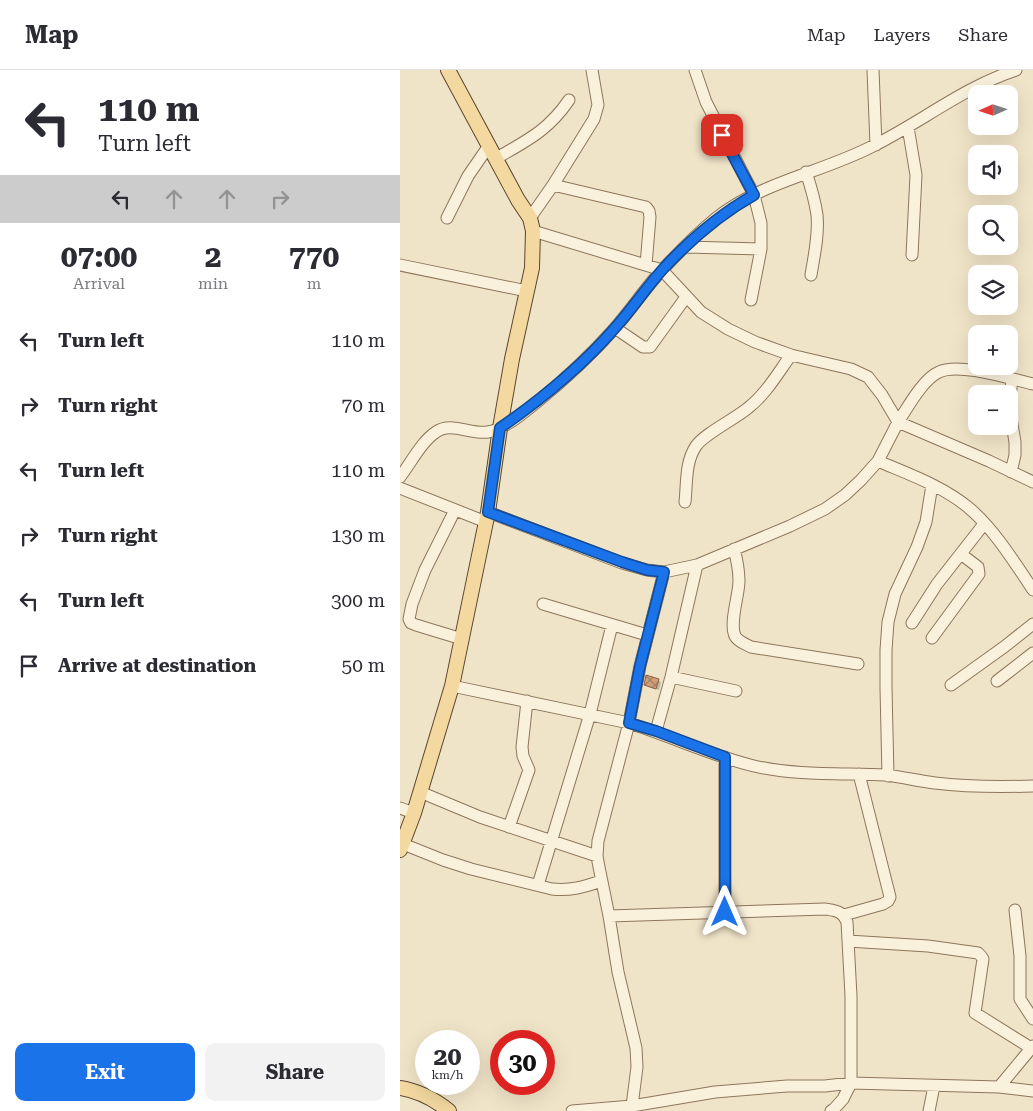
<!DOCTYPE html>
<html lang="en">
<head>
<meta charset="utf-8">
<style>
  :root { --surface:#fff; --page:#f2f2f3; --text:#2b2b33; --muted:#7c7c81; --line:#e1e1e2; --accent:#1a73e8 }
  body { margin:0; font-family:"Roboto Serif",serif; background:var(--page); color:var(--text); height:100vh; display:flex; flex-direction:column; font-size:19px; white-space:nowrap }
  * { box-sizing:border-box; margin:0 }
  p { font-size:16px; color:var(--muted) }
  .icon { flex:none; width:28px; height:28px; fill:none; stroke:currentColor; stroke-width:2; stroke-linecap:round; stroke-linejoin:round }
  .map { position:relative; flex:1; overflow:hidden }
  .details { display:flex; flex-direction:column; background:var(--surface); width:400px }
  .details>* { flex:none }
  .hud { background:#fff; color:var(--text); overflow:hidden }
  .needle { width:32px; rotate:267deg }
  .tools { position:absolute; left:568px; top:15px; display:grid; gap:10px }
  .tools a { display:grid; place-items:center; width:50px; height:50px; border-radius:10px; background:var(--surface); box-shadow:0 5px 20px #0002; font-size:25px }
  .speed { position:absolute; left:15px; top:960px; display:flex; gap:10px; font-size:25px; font-weight:700; text-align:center }
  .speed>* { display:grid; place-content:center; width:65px; height:65px; border-radius:50%; background:var(--surface); box-shadow:0 5px 20px #0002; line-height:1 }
  .speed small { font-size:12px; font-weight:400 }
  .speed .limit { border:8px solid #d22; background:#fff; color:#111 }
  .pin { position:absolute; display:grid; place-items:center; width:42px; height:42px; color:#fff; margin:-21px; border-radius:10px; box-shadow:0 2px 8px #0006 }
  .me { position:absolute; width:55px; margin:-28px; rotate:0deg; stroke-linejoin:round; filter:drop-shadow(0 0 4px #0008) }
  .turn { display:flex; align-items:center; gap:18px; height:105px; padding:0 15px; font-size:22px }
  .turn .icon { width:65px; height:65px; stroke-width:2.5 }
  .turn b { display:block; font-size:35px; line-height:42px }
  .lanes { display:flex; align-items:center; height:48px; padding:0 15px; background:#0003; justify-content:center; gap:25px; direction:ltr }
  .lanes .off { opacity:.35 }
  .eta { display:flex; justify-content:space-evenly; align-items:center; height:85px; text-align:center }
  .eta b { font-size:30px; font-weight:700; line-height:35px }
  .button { display:flex; gap:10px; margin-top:auto; padding:10px 15px }
  .button a { flex:1; height:58px; border-radius:10px; background:var(--accent); color:#fff; font-size:20px; font-weight:700; line-height:58px; text-align:center }
  .button a+a { background:var(--page); color:var(--text) }
  ul { padding:0; list-style:none }
  li { display:flex; align-items:center; gap:15px; height:65px; padding:0 15px }
  li div { flex:1 }
  li b { display:block; font-size:19px }
  li em { font-style:normal }
  header { display:flex; align-items:center; gap:30px; box-sizing:border-box; height:70px; padding:0 25px; background:var(--surface); border-bottom:1px solid var(--line) }
  header strong { font-size:24px }
  nav { display:flex; gap:28px; margin-inline-start:auto; font-size:18px }
  main { display:flex; flex:1; min-height:0 }
  .map>svg:first-child { display:block }
  .shadow { fill:#0003 }
  .building { fill:url(#building-cross-hatch); stroke:#8d5f41 }
  .lines { fill:none; stroke-linecap:round; stroke-linejoin:round }
  .minor-casing { stroke:#8d765c; stroke-width:13 }
  .major-casing { stroke:#5b4430; stroke-width:16 }
  .minor { stroke:#faf1dc; stroke-width:11 }
  .major { stroke:#f3d9a0; stroke-width:14 }
  .route-casing { stroke:#114b97; stroke-width:12 }
  .route { stroke:#1a73e8; stroke-width:9 }
</style>
</head>
<body>
<header>
<strong>Map</strong>
<nav><a>Map</a><a>Layers</a><a>Share</a></nav>
</header>
<main>
<section class="details">
<div class="hud">
<div class="turn"><svg class="icon" aria-label="left" viewBox="0 0 24 24"><path d="M17 20v-9H6M10 6l-5 5 5 5"/></svg><div><b>110 m</b>Turn left</div></div>
<div class="lanes"><svg class="icon" aria-label="left" viewBox="0 0 24 24"><path d="M17 20v-9H6M10 6l-5 5 5 5"/></svg><svg class="icon off" aria-label="ahead" viewBox="0 0 24 24"><path d="M12 20V5M6 11l6-6 6 6"/></svg><svg class="icon off" aria-label="ahead" viewBox="0 0 24 24"><path d="M12 20V5M6 11l6-6 6 6"/></svg><svg class="icon off" aria-label="right" viewBox="0 0 24 24"><path d="M7 20v-9h11M14 6l5 5-5 5"/></svg></div>
</div>
<div class="eta">
<div><b>07:00</b><p>Arrival</p></div>
<div><b>2</b><p>min</p></div>
<div><b>770</b><p>m</p></div>
</div>
<ul>
<li><svg class="icon" aria-label="left" viewBox="0 0 24 24"><path d="M17 20v-9H6M10 6l-5 5 5 5"/></svg><div><b>Turn left</b></div><em>110 m</em></li>
<li><svg class="icon" aria-label="right" viewBox="0 0 24 24"><path d="M7 20v-9h11M14 6l5 5-5 5"/></svg><div><b>Turn right</b></div><em>70 m</em></li>
<li><svg class="icon" aria-label="left" viewBox="0 0 24 24"><path d="M17 20v-9H6M10 6l-5 5 5 5"/></svg><div><b>Turn left</b></div><em>110 m</em></li>
<li><svg class="icon" aria-label="right" viewBox="0 0 24 24"><path d="M7 20v-9h11M14 6l5 5-5 5"/></svg><div><b>Turn right</b></div><em>130 m</em></li>
<li><svg class="icon" aria-label="left" viewBox="0 0 24 24"><path d="M17 20v-9H6M10 6l-5 5 5 5"/></svg><div><b>Turn left</b></div><em>300 m</em></li>
<li><svg class="icon" aria-label="arrive" viewBox="0 0 24 24"><path d="M6 21V4h12l-3 4 3 4H6"/></svg><div><b>Arrive at destination</b></div><em>50 m</em></li>
</ul>
<div class="button"><a>Exit</a><a>Share</a></div>
</section>
<div class="map">
<svg width="633" height="1041" viewBox="0 0 633 1041">
  <defs>
    <pattern id="building-cross-hatch" width="8" height="8" patternUnits="userSpaceOnUse" patternTransform="scale(1.25)"><rect width="8" height="8" fill="#cf9f7d"/><path d="M0 0l8 8M0 8l8-8" fill="none" stroke="#a98266"/></pattern>
  </defs>
  <rect width="100%" height="100%" fill="#f0e4c8"/>
  <path class="shadow" d="M258,610L261,612L259,620L248,617L245,614Z"/>
  <path class="building" d="M246,605L259,609L256,619L244,615Z"/>
  <g class="lines">
    <g class="minor-casing">
      <path id="minor" d="M295,0L306,32L354,125L361,153V179L351,230
        M473,0L476,75
        M508,57L516,105L512,185
        M95,89C126,71 148,61 169,30
        M406,102C411,117 415,131 417,145C419,165 414,186 411,205
        M153,115L246,137L249,141L250,147L246,195
        M47,148L68,106L88,77
        M130,148L153,115L194,49L198,35L192,0
        M133,161L262,200L301,242L328,259L355,272L391,285L451,299L468,307L482,325L498,352C508,337 523,309 539,302C559,292 611,309 633,314
        M286,177L361,179
        M0,195L127,221
        M215,258L243,277H250L286,227
        M478,391C508,404 543,416 569,438C594,459 615,493 633,520
        M611,402L615,385V372L609,336L612,309
        M0,407C11,393 21,372 36,362C51,351 71,365 88,362C105,359 123,343 137,332C164,310 191,285 214,259C231,240 245,218 263,199C279,182 297,164 315,149C361,112 420,103 471,77C520,53 564,17 616,0
        M0,418L86,452
        M285,432C287,414 285,392 296,376C304,364 335,349 348,338C366,324 378,303 391,285
        M55,440L25,500L12,534L9,549L11,553L16,555L62,569
        M88,442L222,493L247,500L264,502L297,495L390,456L425,439L445,425L461,410L478,391L498,352L589,391L633,412
        M334,479C337,490 339,500 339,511C339,525 329,553 335,566C338,572 346,574 351,577L458,594
        M143,534L247,565
        M512,553L537,514L584,454
        M532,568L579,504L578,497L561,484
        M271,607L336,621
        M597,611L633,583
        M551,615L604,577L633,554
        M52,616L229,653C271,666 312,686 354,696C398,706 442,703 486,705C502,707 519,711 535,713C567,717 600,717 633,716
        M256,661L271,607L297,495
        M325,687V842
        M488,706L486,618V580L488,552L495,524L517,477L526,452L532,415
        M20,722L80,747L197,786
        M0,738L14,743
        M109,757L129,700L123,686L122,677L127,631
        M3,774L43,790L71,799L152,819C170,821 184,817 201,811
        M138,815L190,644L212,555
        M615,840L620,886V929L633,949
        M444,845L483,834L488,831L490,827L459,704
        M209,846L425,839C437,841 442,841 447,852L451,926V1013L443,1029L434,1039L431,1041
        M448,871L528,876L578,883L581,886L583,889L575,943L631,978
        M599,1017L633,976
        M232,1036L237,997L236,978L218,902L209,846L199,797L197,786L198,771L229,653L240,596L264,502
        M172,1041L232,1036L315,1022L387,1016H425L451,1013L599,1017L633,1021
        M529,1041L534,1016"/>
    </g>
    <g class="major-casing">
      <path id="major" d="M0,780L14,743L52,616L88,442L100,358L112,289L132,198L133,161L130,148L118,130L48,0
        M0,1018C19,1021 34,1029 49,1041"/>
    </g>
    <use href="#minor" class="minor"/>
    <use href="#major" class="major"/>
  </g>
  <g class="lines">
    <g class="route-casing">
      <path id="route" d="M322,65L354,125C320,144 290,170 263,199C246,218 232,239 215,258C181,297 142,329 100,358L88,442L222,492L247,500L264,502L240,596L229,653L256,661L325,687V842"/>
    </g>
    <use href="#route" class="route"/>
  </g>
</svg>
<div class="tools">
<a><svg class="needle" viewBox="-14 -14 28 28"><path d="M0-13l5 13h-10z" fill="#e53935"/><path d="M0 13l5-13h-10z" fill="#7c7c81"/></svg></a>
<a><svg class="icon" aria-label="sound" viewBox="0 0 24 24"><path d="M4 9h4l5-4v14l-5-4H4zM17 9q2 3 0 6"/></svg></a>
<a><svg class="icon" aria-label="search" viewBox="0 0 24 24"><circle cx="10" cy="10" r="6"/><path d="M15 15l6 6"/></svg></a>
<a><svg class="icon" aria-label="layers" viewBox="0 0 24 24"><path d="M12 4l9 5-9 5-9-5zM3 14l9 5 9-5"/></svg></a>
<a>+</a>
<a>−</a>
</div>
<div class="speed"><div>20<small>km/h</small></div><div class="limit">30</div></div>
<div class="pin" style="left:322px;top:65px;background:#d93025"><svg class="icon" aria-label="arrive" viewBox="0 0 24 24"><path d="M6 21V4h12l-3 4 3 4H6"/></svg></div>
<svg class="me" style="left:325px;top:842px" viewBox="-20 -20 40 40"><path d="M0-17L14 15 0 8-14 15z" fill="#1a73e8" stroke="#fff" stroke-width="4"/></svg>
</div>
</main>
</body>
</html>
